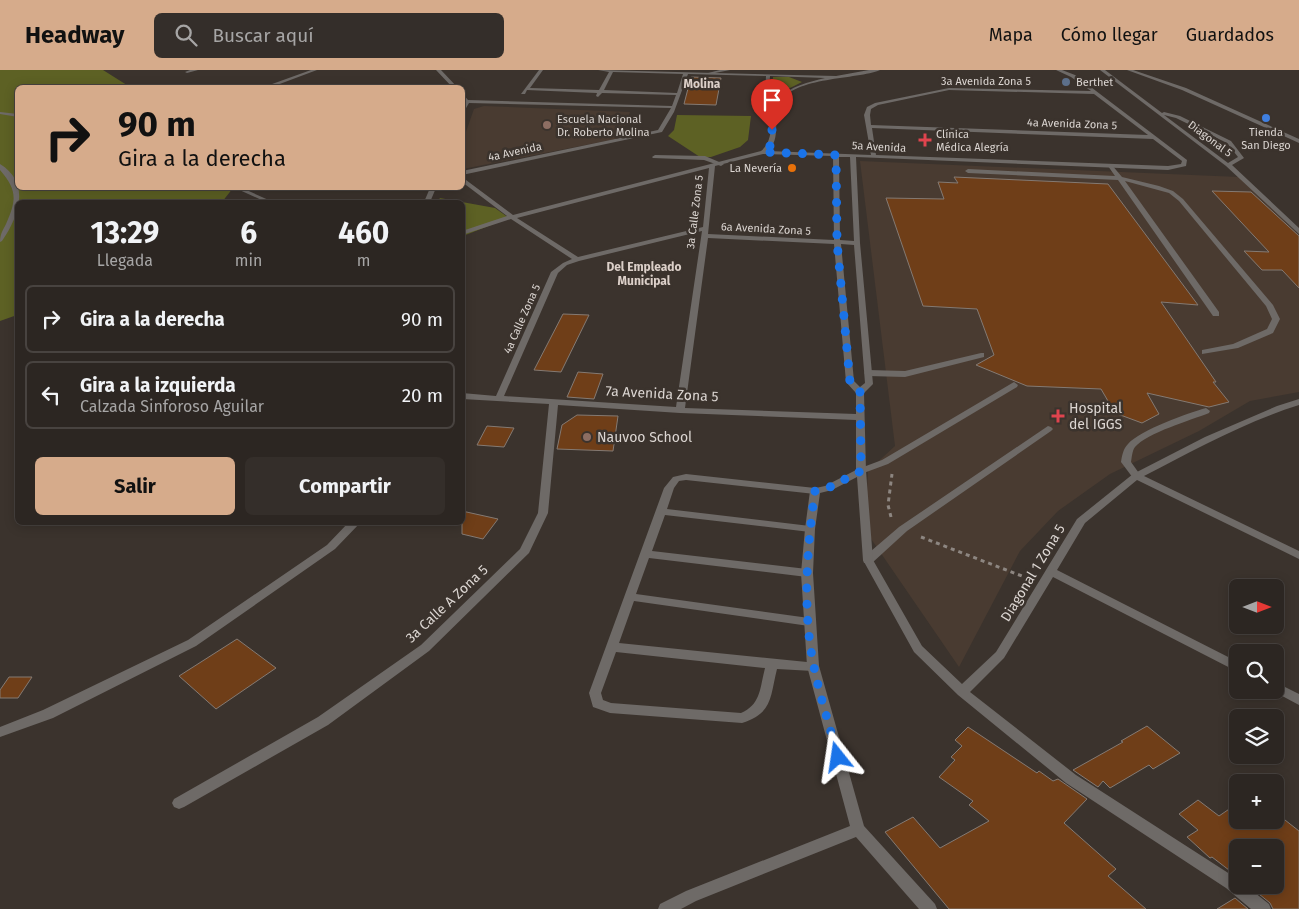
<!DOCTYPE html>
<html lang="es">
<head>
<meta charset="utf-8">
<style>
  :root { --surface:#2c2622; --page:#342e2a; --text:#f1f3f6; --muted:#a6a5a5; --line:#484340; --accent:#d6ab8b }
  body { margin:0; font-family:"Fira Sans",sans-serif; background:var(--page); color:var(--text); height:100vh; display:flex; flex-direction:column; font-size:19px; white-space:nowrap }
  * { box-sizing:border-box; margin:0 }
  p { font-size:16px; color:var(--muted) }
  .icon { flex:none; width:28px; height:28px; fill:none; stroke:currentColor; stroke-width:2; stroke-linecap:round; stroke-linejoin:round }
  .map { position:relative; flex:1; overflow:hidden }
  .panel { position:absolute; left:15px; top:130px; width:450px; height:325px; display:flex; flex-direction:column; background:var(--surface); border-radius:8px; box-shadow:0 2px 12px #0003,0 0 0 1px var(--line) }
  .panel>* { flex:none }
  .banner { position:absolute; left:15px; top:15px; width:450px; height:105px; border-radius:8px; box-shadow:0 2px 12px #0003,0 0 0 1px var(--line); background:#d6ab8b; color:#111; overflow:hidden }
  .needle { width:32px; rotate:90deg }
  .fabs { position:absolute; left:1229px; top:509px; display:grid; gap:10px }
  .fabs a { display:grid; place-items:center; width:55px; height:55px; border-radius:8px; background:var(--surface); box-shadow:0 2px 12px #0003,0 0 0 1px var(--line); font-size:25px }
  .pin { position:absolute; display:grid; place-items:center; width:42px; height:42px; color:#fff; margin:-51px -21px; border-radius:50% 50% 50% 0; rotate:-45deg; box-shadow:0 0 5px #0007 }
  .pin .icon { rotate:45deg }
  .me { position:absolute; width:55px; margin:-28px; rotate:345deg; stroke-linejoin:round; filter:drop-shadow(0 0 4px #0008) }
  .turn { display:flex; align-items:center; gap:18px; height:105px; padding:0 20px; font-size:22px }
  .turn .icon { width:65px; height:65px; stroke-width:2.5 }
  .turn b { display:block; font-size:35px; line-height:42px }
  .eta { display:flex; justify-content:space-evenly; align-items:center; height:85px; text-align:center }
  .eta b { font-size:30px; font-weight:700; line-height:35px }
  .action { display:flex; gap:10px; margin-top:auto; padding:10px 20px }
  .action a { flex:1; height:58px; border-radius:8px; background:var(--accent); color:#111; font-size:20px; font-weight:700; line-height:58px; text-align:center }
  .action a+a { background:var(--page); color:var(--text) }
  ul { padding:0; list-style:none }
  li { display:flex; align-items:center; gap:15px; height:68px; margin:0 10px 8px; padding:0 10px; border:2px solid var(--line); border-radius:8px }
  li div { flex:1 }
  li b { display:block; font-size:19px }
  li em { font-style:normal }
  header { display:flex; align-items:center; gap:30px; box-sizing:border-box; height:70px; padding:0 25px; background:var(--accent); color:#111 }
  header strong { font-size:24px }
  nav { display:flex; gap:28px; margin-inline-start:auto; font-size:18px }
  .search { width:350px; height:45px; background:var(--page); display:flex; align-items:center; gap:12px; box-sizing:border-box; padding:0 18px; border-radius:8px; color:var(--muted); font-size:19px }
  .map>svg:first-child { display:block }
  .built { fill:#493b31 }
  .green { fill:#5d6124 }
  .building { fill:#6f3e18; stroke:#847a73 }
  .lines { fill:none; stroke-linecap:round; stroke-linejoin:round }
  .path { stroke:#8d8681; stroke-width:3; stroke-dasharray:4 4; stroke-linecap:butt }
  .lane { fill:#6e6a67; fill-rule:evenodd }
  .street { fill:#6e6a67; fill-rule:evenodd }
  .route { stroke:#1a73e8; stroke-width:9; stroke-dasharray:0 16.2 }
  .service-dot { fill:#5c6f8a; stroke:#3b332d; stroke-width:2 }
  .shop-dot { fill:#3f7fe0; stroke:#3b332d; stroke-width:2 }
  .education-dot { fill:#8d6e63; stroke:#3b332d; stroke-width:2 }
  .health-dot { fill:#e0444e; stroke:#3b332d; stroke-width:2 }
  .food-dot { fill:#e8710a; stroke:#3b332d; stroke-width:2 }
  .labels { text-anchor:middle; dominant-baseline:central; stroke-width:5; stroke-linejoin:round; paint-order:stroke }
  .far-street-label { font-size:11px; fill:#dcd6d2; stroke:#3b332d }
  .far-poi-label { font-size:11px; fill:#dcd6d2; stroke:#3b332d; text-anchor:start }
  .far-neighbourhood-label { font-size:12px; font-weight:bold; fill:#dcd0c9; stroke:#3b332d }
  .street-label { font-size:14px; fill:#dcd6d2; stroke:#3b332d }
  .poi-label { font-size:14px; fill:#dcd6d2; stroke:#3b332d; text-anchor:start }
</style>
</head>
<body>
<header>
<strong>Headway</strong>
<div class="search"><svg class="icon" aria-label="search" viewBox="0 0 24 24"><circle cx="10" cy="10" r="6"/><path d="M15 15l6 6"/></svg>Buscar aquí</div>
<nav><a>Mapa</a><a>Cómo llegar</a><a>Guardados</a></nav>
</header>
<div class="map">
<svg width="1299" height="839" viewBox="0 0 1299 839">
  <rect width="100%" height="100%" fill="#3b332d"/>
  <path class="built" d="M484,36L630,42L621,68L463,99V70L474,39Z
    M860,91L1239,107L1299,164V322L1250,331L1199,361L1110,404L1058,441L1020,481L959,597L865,460L868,401L895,376Z"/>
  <path class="green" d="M0,0H103L130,17L18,18V118H233L222,132H18L17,245L0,251Z
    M773,7H789L802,12L790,18L772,19Z
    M677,45L751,46L748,70L740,77L711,87H700L668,66L674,60Z
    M440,128L495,138L509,148L463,166L462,132H437Z"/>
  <path class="building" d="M691,7L721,8L716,35L684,34Z
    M954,107L1108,114L1198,235L1161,232L1216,312H1213L1229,332L1209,337L1147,323L1159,344L1142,353L1115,343L1101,319L1027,316L976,295L994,285L977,239L923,236L886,128L944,129L938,112L958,113Z
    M1212,121L1251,122L1299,166V218L1282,200H1262L1244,181L1269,182Z
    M563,244L589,245L561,302L534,300Z
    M578,302L603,304L594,329L567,327Z
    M577,345L618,346L613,381L557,379L562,355Z
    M487,356L514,358L504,377L477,375Z
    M462,441L498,449L483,469L462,464Z
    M237,569L276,598L216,639L179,606Z
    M9,607H32L18,628H0V620Z
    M1147,656L1180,683L1153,699L1149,695L1110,718L1103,711L1098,717L1073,700L1123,672L1121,671Z
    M968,657L1037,703L1039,701L1053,711L1058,709L1087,729L1064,753L1116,799L1108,806L1146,839H949L885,762L913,747L940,778L989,751L969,735L973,731L939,707L955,690L951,687L962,676L955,670Z
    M1198,730L1219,746L1238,733V750L1283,751L1285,750L1299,761V839H1273L1270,833L1248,815H1275V778H1238V807L1212,787L1210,788L1187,767L1198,760L1179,744Z
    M1235,828L1248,839H1217Z"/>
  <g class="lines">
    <path class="path" d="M891,447L888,435L892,404
      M921,467L1027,508"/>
    <path class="lane" d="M720,0H730L710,4L708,3Z
      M0,42L18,44V47L0,44Z
      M655,85L705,86L724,94L721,96L704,90L653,88L652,87Z
      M0,94C31,113 19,146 2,171L0,172C0,164 3,160 6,154C17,129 17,120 0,100Z
      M1111,94L1122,107L1159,116L1173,121L1183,129L1273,235L1280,249L1273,263L1238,278L1202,284V280L1233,274L1267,259L1272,249L1266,236L1179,131L1169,123L1125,111L1219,242V246H1213L1118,110L968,103L965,101L968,99L1115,106L1108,96Z
      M981,283H984V287L905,307L868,306L864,303L868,300L905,301Z
      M1014,312L1018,315L1017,317L888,394L861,404L856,401L858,399L882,390Z
      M1206,338L1210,341L1209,343C1191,350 1147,363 1135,377C1132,381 1132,387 1131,392L1141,406L1139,408H1133L1121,392C1122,386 1123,379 1128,374C1140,360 1188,343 1206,338Z
      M1048,356L1051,357L1053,359L1051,361L907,461L872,493H864L863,490L864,487L899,457Z
      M686,404L815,418L820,421L815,424L686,410L679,411L674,418L667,439L810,456L815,459L810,462L665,445L652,481L807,499L811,500L813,503L811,506L807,507L649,488L636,524L809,548L813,549L815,552L813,555L809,556L634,531L619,573L817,593L819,596L817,599L813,601L777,599C770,627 773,643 742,653L610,643L593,637L589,623L664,418L673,407ZM616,582L765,598C760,617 761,635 741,643L611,633L603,630L601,623Z"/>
    <path class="street" d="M190,0H198L187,3L185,2Z
      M311,0H317L269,18H261Z
      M436,0H441L458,18H453Z
      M539,0H543L530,18L599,20L609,2L598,0L836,6L869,0H880C857,10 794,6 780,33C772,48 782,68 768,81L871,85L864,45L867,37L875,33L949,18L1091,21L1071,7L1056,0H1062L1075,5L1187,90L1186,96L1168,100L856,87L860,173L873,314L864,323L866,401L873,490L922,576L962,614L996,582L1077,449L1133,404L1205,367L1277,336L1299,329V335C1245,352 1194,380 1144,406L1299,481V489L1137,410L1085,453L1057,500L1238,592V602L1053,507L1004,588L970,622L1076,705L1236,808L1238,815H1245L1269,834L1271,839H1251L1226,818L1066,713L958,625L914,582L863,490L857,407L832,420L820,423L815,459L813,503L819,596L864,756L935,834L937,839H919L856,767L696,831L681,839H658L660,834L686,821L850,756L807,596L801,503L805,459L810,421L811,419L825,416L856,400V350L680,343L558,335L548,443L529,483L429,581L328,655L184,737L179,739L174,737L172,733L174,729L318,647L421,575L520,479L538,443L549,334L462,329V323L496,326L551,202L563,193L572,189L511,149L462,165V161L507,146L462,112V107L513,145L761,81C776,69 768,48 776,32L765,21L766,6L688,4L674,42L662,62L462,105V101L658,60L671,38L469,33L462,45V36L465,31L462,28V23L468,30L672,36L676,25L602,23L598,27L596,26L597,23L527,20L525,24H521ZM613,2L683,4L677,23L604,20ZM770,6L825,8C809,12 790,16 778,29L769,21ZM949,20L1094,24L1148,65L871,55L870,45L871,39L878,35ZM872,58L1153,69L1182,91L1181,94L1168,96L876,85ZM763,84L833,86L834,170L708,164L715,96ZM839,87H850L854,171L840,170ZM709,98L703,157L578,187L517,148ZM702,161L676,337L504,326L558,203L567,195L579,191ZM708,168L834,174L846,312L856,323V344L685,338ZM841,174L854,175L865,313L860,317L854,311Z
      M1100,0H1105L1162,43L1164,42L1180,46L1231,71L1244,88L1232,95L1299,158V164L1226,96ZM1164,45L1176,48L1227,73L1238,87L1228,93Z
      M1127,0H1133L1186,18L1299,69V73L1182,20Z
      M235,118H242L273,132H266Z
      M430,118H436L430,132H424Z
      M349,452H361L335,479L196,576L53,648L0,667V657L43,640L188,570L327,475Z
      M1275,612L1299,624V635L1271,620H1275Z"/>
  </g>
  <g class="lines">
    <path class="route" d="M772,60L770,76L763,82L836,85L837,172L850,312L860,322L861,401L828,418L815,421C807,478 802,540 814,597C820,627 830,657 838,687"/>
  </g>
  <circle class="service-dot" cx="1066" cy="12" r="5"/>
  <circle class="shop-dot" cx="1266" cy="48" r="5"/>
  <g class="education-dot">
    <circle cx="547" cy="55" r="5"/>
    <circle cx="587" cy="367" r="5"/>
  </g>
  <g class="health-dot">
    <path d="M922.5 62.5h5v5h5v5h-5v5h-5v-5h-5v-5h5z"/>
    <path d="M1055.5 338.5h5v5h5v5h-5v5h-5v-5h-5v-5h5z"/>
  </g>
  <circle class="food-dot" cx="792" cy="98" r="5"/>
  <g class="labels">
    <g class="far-street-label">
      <text x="986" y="11">3a Avenida Zona 5</text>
      <text transform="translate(1072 54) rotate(2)">4a Avenida Zona 5</text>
      <text transform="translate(1210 69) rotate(37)">Diagonal 5</text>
      <text transform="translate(879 77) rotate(3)">5a Avenida</text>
      <text transform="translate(515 82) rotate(-12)">4a Avenida</text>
      <text transform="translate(695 142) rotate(-83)">3a Calle Zona 5</text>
      <text transform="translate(766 159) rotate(3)">6a Avenida Zona 5</text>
      <text transform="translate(522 249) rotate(-66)">4a Calle Zona 5</text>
    </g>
    <g class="far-poi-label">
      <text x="1076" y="12">Berthet</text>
      <text x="557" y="49">Escuela Nacional<tspan x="557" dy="13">Dr. Roberto Molina</tspan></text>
      <text x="1266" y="62" text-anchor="middle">Tienda<tspan x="1266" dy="13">San Diego</tspan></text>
      <text x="936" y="64">Clínica<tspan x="936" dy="13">Médica Alegría</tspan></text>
      <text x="782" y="98" text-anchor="end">La Nevería</text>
    </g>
    <g class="far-neighbourhood-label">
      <text x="702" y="14">Molina</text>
      <text x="644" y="197">Del Empleado<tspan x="644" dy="14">Municipal</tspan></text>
    </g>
    <g class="street-label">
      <text transform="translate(662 324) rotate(3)">7a Avenida Zona 5</text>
      <text transform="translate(1033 503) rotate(-59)">Diagonal 1 Zona 5</text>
      <text transform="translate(447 534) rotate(-43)">3a Calle A Zona 5</text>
    </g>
    <g class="poi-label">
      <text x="1069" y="338">Hospital<tspan x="1069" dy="16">del IGGS</tspan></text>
      <text x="597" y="367">Nauvoo School</text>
    </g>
  </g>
</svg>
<div class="fabs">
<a><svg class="needle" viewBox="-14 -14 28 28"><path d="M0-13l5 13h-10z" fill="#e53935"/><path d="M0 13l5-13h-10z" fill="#a6a5a5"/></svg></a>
<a><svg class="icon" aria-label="search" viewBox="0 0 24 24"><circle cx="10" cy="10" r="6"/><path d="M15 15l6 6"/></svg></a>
<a><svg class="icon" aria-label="layers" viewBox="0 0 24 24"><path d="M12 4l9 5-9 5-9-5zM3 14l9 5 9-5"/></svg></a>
<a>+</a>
<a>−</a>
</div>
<div class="pin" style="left:772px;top:60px;background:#d93025"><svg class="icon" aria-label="arrive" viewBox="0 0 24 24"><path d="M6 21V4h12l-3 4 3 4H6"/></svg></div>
<svg class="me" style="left:838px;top:687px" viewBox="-20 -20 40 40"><path d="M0-17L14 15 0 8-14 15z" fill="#1a73e8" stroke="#fff" stroke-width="4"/></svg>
<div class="banner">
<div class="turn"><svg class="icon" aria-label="right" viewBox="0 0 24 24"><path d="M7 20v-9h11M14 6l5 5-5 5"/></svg><div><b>90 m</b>Gira a la derecha</div></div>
</div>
<section class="panel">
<div class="eta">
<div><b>13:29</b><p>Llegada</p></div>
<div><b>6</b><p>min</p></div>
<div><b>460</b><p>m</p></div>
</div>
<ul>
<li><svg class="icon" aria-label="right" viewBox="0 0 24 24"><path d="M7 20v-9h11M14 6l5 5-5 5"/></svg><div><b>Gira a la derecha</b></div><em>90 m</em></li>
<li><svg class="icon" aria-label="left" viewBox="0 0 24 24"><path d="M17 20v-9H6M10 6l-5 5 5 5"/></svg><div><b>Gira a la izquierda</b><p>Calzada Sinforoso Aguilar</p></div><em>20 m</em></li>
</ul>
<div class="action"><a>Salir</a><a>Compartir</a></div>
</section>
</div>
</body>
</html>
